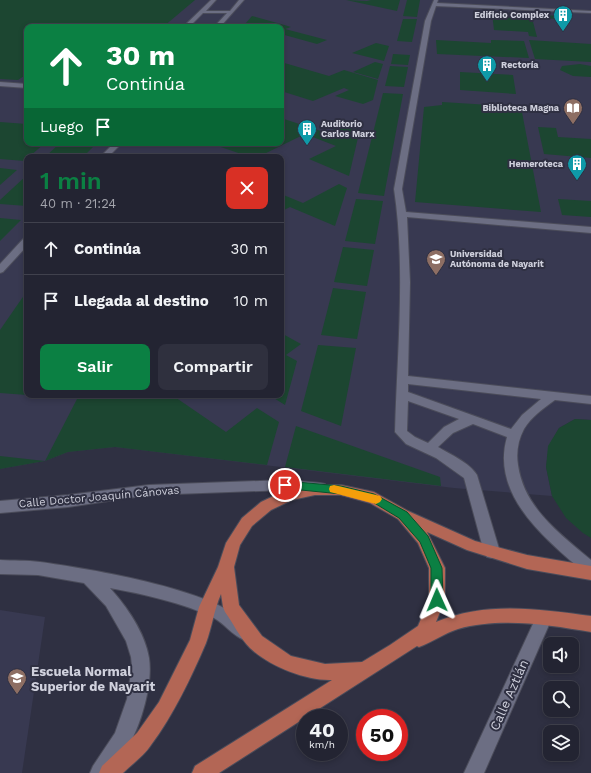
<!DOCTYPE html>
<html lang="es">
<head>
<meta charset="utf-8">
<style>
  :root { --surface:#232432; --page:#2f303e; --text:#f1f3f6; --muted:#a3a4ac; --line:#40414d; --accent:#0b8043 }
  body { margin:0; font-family:"Work Sans",sans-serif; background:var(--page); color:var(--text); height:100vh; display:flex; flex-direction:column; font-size:15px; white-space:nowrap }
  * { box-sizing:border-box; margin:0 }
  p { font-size:13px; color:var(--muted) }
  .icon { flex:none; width:22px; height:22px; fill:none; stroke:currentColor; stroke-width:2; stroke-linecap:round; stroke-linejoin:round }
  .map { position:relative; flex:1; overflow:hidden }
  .side { position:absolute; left:24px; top:154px; width:260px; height:244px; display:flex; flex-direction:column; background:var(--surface); border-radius:8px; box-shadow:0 2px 6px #0003,0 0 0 1px var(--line) }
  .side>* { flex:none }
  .banner { position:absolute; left:24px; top:24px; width:260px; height:122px; border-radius:8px; box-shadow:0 2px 6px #0003,0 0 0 1px var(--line); background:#0b8043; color:#fff; overflow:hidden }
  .tools { position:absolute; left:543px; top:637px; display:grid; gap:8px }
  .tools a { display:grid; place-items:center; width:36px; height:36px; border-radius:8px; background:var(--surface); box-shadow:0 2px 6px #0003,0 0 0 1px var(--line); font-size:20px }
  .speed { position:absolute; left:296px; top:709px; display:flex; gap:8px; font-size:20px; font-weight:700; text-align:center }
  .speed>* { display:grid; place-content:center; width:52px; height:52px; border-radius:50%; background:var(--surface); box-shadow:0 2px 6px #0003,0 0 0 1px var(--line); line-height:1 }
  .speed small { font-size:10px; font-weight:400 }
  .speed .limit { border:6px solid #d22; background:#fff; color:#111 }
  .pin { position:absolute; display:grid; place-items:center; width:34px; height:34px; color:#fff; margin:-17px; border:2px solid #fff; border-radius:50%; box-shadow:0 1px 4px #0007 }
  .me { position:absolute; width:44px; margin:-22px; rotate:359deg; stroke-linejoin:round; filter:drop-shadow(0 0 3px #0008) }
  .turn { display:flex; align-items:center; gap:14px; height:84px; padding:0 16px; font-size:18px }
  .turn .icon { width:52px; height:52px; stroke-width:2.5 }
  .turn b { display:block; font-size:28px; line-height:34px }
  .then { display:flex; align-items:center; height:38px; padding:0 16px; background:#0003; gap:8px; font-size:15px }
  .round { display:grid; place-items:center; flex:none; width:42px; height:42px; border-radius:8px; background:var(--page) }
  .summary { display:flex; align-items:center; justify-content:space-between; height:68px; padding:0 16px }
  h1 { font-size:24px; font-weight:600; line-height:30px; color:var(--accent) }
  .action { display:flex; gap:8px; margin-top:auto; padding:8px 16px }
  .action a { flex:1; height:46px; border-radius:8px; background:var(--accent); color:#fff; font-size:16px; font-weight:600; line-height:46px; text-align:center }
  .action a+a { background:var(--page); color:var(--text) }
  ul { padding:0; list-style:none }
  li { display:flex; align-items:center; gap:12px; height:52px; padding:0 16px; border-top:1px solid var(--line) }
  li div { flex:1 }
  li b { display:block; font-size:15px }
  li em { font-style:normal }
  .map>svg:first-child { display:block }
  .built { fill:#383951; fill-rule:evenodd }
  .green { fill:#1c4631 }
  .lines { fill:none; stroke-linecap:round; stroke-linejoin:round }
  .minor-casing { stroke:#4b4c5a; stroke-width:2 }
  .major-casing { stroke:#4b4c5a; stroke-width:2 }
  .minor { fill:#6c6e83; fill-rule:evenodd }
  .major { fill:#b36655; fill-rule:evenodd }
  .route { fill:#0b8043; stroke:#07532c }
  .slow { fill:#f59e0b }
  .labels { text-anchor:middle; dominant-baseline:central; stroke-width:4; stroke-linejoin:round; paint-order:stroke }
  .far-poi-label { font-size:9px; font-weight:bold; fill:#cfd0dc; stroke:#2f3042; text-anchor:end }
  .street-label { font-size:11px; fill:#cfd0dc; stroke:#2f3042 }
  .near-poi-label { font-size:13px; font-weight:bold; fill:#cfd0dc; stroke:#2f3042; text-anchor:start }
  .near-street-label { font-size:13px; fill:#cfd0dc; stroke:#2f3042 }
</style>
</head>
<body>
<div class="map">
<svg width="591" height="773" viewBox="0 0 591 773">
  <rect width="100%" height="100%" fill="#2f3042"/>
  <path class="built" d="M0,0H591V420L575,419L559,428L549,446L546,467L552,496L454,488L115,447L68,452L45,461L0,469ZM27,27H281V143H27ZM27,157H281V395H27Z
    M0,610L45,617L22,773H0Z"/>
  <path class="green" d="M0,0H195L163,27H27V74L18,80L0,79Z
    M346,0L367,1L371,0H400L397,11Z
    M407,0H420L417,17L403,16Z
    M492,13L562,16L563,19L532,18L537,37L529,36L528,32L494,30Z
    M252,16L288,26L291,27L285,29L327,40L317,44L281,34V27H257L245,24Z
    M403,19H417L412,42L397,41Z
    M436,40L491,43V40L524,41L529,58L437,54Z
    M529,40L591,44V62L535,59Z
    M376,43L389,46L384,61L352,53Z
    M393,54L410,55L408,65L391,64Z
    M281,62L329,76L344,70L378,80L373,100L363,104L335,96L349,90L344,88L313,101L281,91Z
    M375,62L383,64L378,79L353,72Z
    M580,64L591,66V77L573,76L560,70L562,66Z
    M390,66L408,67L404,87L385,86Z
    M460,72L513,75L516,94L460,90Z
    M383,93L403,94L384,196L358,193Z
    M442,102L521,107L541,212L415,202L424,107L442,105Z
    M281,118L327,133L343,125L360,129L349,176L309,159L336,146L305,134L258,157H250L209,143H281Z
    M0,122L27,124L25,128H27V143H45L29,157H27L25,161L0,159Z
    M538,127L556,128L558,137L591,139V158L544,154Z
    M60,143H97L83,157H45Z
    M0,168L17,170L0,185Z
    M27,175V206L0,204V200Z
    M339,184L347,188L335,226L290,207L284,210L281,208V194L303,203Z
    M356,199L383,201L375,244L345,241Z
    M558,199L591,201V217L562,215Z
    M0,218L21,220L0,241Z
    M343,247L374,250L367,286L334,282Z
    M333,288L366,292L357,339L321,335Z
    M27,291V395L0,393V330Z
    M281,333L301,344L286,355L297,361L285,405L269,395H281Z
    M318,345L356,348L341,426L301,411Z
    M29,395H172L226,432L257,408L279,422L267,465L115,447L68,452L45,461L0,469V456L45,461L77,399Z
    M575,419L591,420V538L583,533L566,518L552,496L546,467L548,446L559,428Z
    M296,426L440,477L441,486L285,467Z"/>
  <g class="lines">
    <g class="minor-casing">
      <path id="minor" d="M211,0H216L206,11H230L239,0H244L220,27H214L227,13H203L189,27H183Z
        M434,0H438L437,3L591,11V13L436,6L431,21L402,189L406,212L591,227V233L407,217L410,282L408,376L591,396V404L555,400C544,408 531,417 524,429C518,440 516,453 518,465C524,508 560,534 591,560V576L586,574C547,540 490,496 507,437L473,424L453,433L438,447C450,454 470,463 477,475L500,552L497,557L492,558L487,557L484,552L464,478L436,458L406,444L395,432C397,353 406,269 394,189L425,21ZM408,384L541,399L522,415L511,429L408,392ZM408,401L459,419L444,427L428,443L415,437L407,431Z
        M0,82L27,84V88L0,86Z
        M114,143H122L108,157H100Z
        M27,237V246L3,272L0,273V264L24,238Z
        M285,480L320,483L325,484L327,488L325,492L320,493L285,490L149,495L68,507L0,513V501L68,495L149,485Z
        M0,560C13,561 27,560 40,562C83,568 234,591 252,632L250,637L244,640C232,635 225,624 214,618C184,603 143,594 110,588C127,607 145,633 149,658C153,684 141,725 128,747C123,756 117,764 111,773H90L93,766L115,733L127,699L132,666L131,657L126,641L106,606L84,583L38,575L0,574Z
        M544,611L550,613L552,618L484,773H464L538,613Z"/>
    </g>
    <g class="major-casing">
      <path id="major" d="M315,485H341L374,492L408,511L475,541L527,555L591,566V580L527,569L467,550L427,532L445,568V600L436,622C486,601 539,609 591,616V632C548,625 501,617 458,629C445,633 432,642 419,647L417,646L219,773H192L195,766L332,680C306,681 269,666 250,648C240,638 233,623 225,612L223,607L221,594C214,610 212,627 206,643C191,678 174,714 151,745C144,756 132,764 123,773H99L102,766L137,733L159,702L190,640L199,607L218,567L226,543L242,518L261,502L284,491ZM315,495H341L370,503L398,519L418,543L429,568V600L418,626L390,645L362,662L325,664L291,656L262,636L239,605L234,567L240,545L252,526L271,510L292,500Z"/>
    </g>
    <use href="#minor" class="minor"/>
    <use href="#major" class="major"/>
  </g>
  <path class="route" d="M285,481L341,486L374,494L407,512L428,536L442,568L443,600L441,604L437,605L433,604L431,600V568L420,542L399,518L371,501L341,494L281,488L280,485L281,483Z"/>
  <path class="slow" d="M334,485L376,495L380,496L382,499L380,502L376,504L330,492L329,489L330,486Z"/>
  <defs>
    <g id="building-pin" transform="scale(1)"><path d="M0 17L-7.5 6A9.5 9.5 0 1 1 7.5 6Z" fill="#0f9aa8" stroke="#2f3042"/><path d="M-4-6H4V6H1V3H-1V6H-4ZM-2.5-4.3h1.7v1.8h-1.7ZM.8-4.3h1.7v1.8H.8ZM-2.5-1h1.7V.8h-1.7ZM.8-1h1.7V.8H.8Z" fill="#fff"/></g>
    <g id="library-pin" transform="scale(1)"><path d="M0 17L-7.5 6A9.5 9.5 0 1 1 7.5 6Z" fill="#8d6e63" stroke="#2f3042"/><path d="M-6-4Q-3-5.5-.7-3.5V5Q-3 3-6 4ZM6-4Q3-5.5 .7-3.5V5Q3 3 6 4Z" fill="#fff"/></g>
    <g id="university-pin" transform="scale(1)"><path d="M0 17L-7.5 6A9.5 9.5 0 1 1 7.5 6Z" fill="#8d6e63" stroke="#2f3042"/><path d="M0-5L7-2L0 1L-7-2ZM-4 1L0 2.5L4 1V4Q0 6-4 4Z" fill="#fff"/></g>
  </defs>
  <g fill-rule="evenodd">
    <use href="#building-pin" x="563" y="15"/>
    <use href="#building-pin" x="487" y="65"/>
    <use href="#library-pin" x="573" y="108"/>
    <use href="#building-pin" x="307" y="129"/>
    <use href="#building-pin" x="577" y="164"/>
    <use href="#university-pin" x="436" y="259"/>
    <use href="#university-pin" x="17" y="678"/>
  </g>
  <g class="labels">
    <g class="far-poi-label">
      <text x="549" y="15">Edificio Complex</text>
      <text x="501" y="65" text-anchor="start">Rectoría</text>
      <text x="559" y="108">Biblioteca Magna</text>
      <text x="321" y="124" text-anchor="start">Auditorio<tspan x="321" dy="10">Carlos Marx</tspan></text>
      <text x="563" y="164">Hemeroteca</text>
      <text x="450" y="254" text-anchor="start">Universidad<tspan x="450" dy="10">Autónoma de Nayarit</tspan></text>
    </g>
    <g class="street-label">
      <text transform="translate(99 497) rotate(-5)">Calle Doctor Joaquín Cánovas</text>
    </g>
    <g class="near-poi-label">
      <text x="31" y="671">Escuela Normal<tspan x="31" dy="15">Superior de Nayarit</tspan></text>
    </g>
    <g class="near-street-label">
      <text transform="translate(509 695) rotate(-66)">Calle Aztlán</text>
    </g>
  </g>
</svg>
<div class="tools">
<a><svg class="icon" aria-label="sound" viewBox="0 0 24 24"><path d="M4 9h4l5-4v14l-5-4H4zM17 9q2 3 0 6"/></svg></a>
<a><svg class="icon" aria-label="search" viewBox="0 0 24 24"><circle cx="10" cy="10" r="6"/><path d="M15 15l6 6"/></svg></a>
<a><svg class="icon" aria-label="layers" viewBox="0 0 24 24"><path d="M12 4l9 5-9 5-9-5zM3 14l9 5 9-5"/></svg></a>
</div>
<div class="speed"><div>40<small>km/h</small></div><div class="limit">50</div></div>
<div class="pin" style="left:285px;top:485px;background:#d93025"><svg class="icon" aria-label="arrive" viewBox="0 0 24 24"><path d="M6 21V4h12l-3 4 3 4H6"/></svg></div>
<svg class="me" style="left:437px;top:600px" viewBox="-20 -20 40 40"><path d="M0-17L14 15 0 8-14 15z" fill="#0b8043" stroke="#fff" stroke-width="4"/></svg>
<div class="banner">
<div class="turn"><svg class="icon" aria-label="ahead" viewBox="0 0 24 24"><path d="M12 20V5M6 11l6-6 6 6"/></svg><div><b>30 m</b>Continúa</div></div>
<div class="then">Luego<svg class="icon" aria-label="arrive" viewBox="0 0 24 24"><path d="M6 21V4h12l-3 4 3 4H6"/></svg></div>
</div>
<section class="side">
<div class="summary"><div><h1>1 min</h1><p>40 m · 21:24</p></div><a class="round" style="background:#d93025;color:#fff"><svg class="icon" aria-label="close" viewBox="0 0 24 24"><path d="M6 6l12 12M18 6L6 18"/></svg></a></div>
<ul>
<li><svg class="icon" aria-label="ahead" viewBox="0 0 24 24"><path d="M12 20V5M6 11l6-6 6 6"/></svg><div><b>Continúa</b></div><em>30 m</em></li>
<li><svg class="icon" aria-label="arrive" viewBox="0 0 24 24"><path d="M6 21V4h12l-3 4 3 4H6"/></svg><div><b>Llegada al destino</b></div><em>10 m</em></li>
</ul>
<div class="action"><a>Salir</a><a>Compartir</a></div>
</section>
</div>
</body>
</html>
